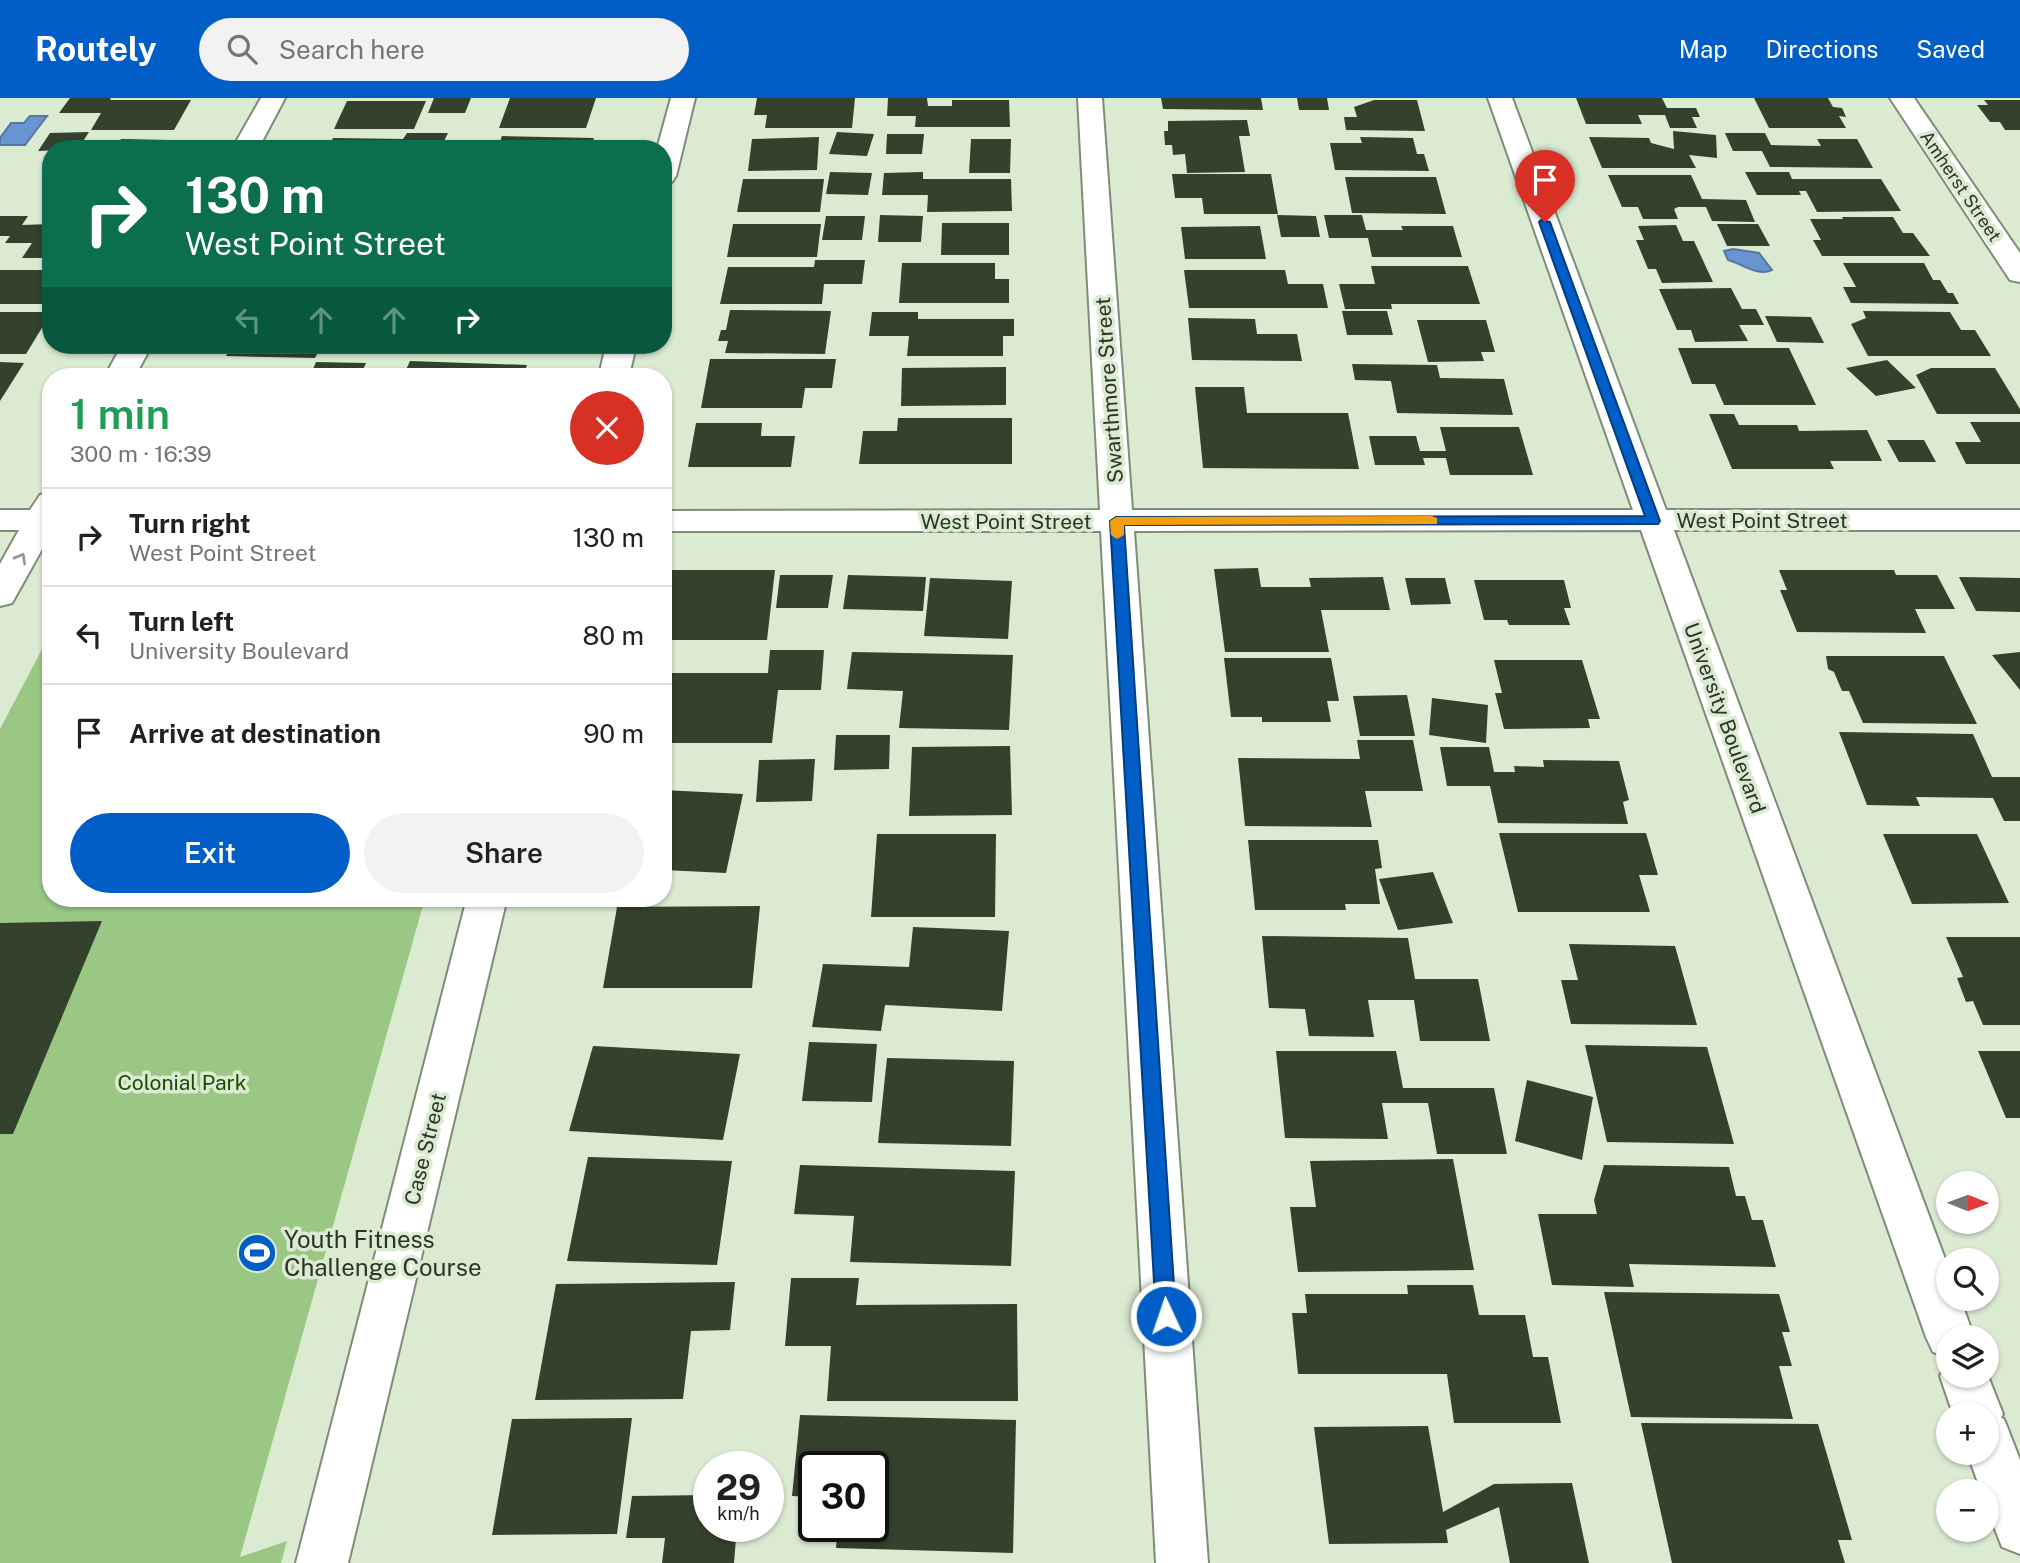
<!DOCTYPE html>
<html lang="en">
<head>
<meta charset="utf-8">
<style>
  :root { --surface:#fff; --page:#f2f2f2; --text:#202124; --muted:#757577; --line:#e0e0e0; --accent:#025ec7 }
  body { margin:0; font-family:"Public Sans",sans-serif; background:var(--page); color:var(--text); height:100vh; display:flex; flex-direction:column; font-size:26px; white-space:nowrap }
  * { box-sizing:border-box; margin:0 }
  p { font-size:23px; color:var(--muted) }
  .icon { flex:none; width:38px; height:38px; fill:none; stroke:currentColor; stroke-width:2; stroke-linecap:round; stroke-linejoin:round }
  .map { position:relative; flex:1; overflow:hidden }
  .details { position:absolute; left:42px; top:270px; width:630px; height:539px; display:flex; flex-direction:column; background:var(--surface); border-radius:28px; box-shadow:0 2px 5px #0004 }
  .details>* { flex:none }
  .guide { position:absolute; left:42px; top:42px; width:630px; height:214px; border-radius:28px; box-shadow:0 2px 5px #0004; background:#0b6e4f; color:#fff; overflow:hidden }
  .needle { width:46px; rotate:91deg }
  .fabs { position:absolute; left:1936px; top:1073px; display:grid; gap:14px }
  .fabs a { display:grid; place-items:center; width:63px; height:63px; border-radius:50%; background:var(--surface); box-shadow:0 2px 5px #0004; font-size:35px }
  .speed { position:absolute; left:693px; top:1353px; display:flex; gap:14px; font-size:35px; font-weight:700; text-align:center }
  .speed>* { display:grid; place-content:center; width:91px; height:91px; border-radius:50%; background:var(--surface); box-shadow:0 2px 5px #0004; line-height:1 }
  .speed small { font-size:18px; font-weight:400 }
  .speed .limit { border:4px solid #111; border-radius:10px; background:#fff; color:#111 }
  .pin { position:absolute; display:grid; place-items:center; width:60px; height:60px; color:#fff; margin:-72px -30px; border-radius:50% 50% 50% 0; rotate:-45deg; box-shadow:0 0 7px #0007 }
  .pin .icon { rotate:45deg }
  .me { position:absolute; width:77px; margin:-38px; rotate:357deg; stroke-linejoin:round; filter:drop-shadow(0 0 5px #0008) }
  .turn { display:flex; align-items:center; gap:24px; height:147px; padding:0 28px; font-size:32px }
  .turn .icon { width:91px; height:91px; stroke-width:2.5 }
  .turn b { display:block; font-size:49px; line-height:60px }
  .lanes { display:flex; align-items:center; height:66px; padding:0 28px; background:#0003; justify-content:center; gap:35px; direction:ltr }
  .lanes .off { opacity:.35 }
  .round { display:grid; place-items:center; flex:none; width:74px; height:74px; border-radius:37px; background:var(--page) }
  .head { display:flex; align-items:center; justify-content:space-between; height:119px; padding:0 28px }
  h1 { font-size:42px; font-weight:600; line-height:52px; color:#1e9e55 }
  .button { display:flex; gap:14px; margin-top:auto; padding:14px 28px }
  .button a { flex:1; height:80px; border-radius:42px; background:var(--accent); color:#fff; font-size:28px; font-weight:600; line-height:80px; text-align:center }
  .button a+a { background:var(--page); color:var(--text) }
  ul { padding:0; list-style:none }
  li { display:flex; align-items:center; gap:21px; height:98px; padding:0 28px; border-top:2px solid var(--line) }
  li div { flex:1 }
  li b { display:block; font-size:26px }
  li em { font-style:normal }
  header { display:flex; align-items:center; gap:42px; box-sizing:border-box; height:98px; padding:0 35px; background:var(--accent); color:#fff }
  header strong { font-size:33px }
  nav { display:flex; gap:38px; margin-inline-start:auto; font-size:24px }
  .search { width:490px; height:63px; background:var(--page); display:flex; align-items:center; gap:18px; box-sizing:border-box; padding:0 24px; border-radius:38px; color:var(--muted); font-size:26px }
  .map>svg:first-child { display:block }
  .green { fill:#9ac884 }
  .water { fill:#6894d2; stroke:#56779f; stroke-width:2 }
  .building { fill:#34412d }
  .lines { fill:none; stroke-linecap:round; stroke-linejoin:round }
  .minor-casing { stroke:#7e8d77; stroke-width:4 }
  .minor { fill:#fff; fill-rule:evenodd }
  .oneway { stroke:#969994 }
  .route { fill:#025ec7; stroke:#013d81; stroke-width:2 }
  .slow { fill:#f59e0b }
  .labels { text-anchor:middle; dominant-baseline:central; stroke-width:7; stroke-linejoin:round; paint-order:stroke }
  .far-street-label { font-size:18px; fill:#2c3329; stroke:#daebd2 }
  .street-label { font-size:21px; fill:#2c3329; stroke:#daebd2 }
  .park-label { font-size:21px; fill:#1f4900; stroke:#daebd2 }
  .near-poi-label { font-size:24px; fill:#2c3329; stroke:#daebd2; text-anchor:start }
</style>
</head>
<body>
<header>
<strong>Routely</strong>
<div class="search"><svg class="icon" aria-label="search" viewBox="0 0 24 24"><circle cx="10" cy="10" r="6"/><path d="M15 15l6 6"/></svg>Search here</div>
<nav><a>Map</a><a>Directions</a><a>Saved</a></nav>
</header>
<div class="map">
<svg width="2020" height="1465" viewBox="0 0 2020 1465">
  <rect width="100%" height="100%" fill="#daebd2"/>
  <path class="green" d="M51,534V800H425L240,1459L287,1443L281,1465H0V631Z"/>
  <path class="water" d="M30,18H47L25,47H0V40L11,25H24Z
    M1733,151L1759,155L1772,172C1758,179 1743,166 1728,162L1724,153Z"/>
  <path class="building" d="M70,0H111L110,2H191L174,32H91L101,15H59Z
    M434,0H471L465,15H428Z
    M510,0H596L586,30H499Z
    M757,0H855L852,30H765L767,17H754Z
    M888,0H927L928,8H952V2H1009L1010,29H915L916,18H887Z
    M1161,0H1261L1263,12L1163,11Z
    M1297,0H1327L1329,12H1299Z
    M1576,0H1662L1667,10H1696L1700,19H1692L1697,30H1670L1665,17H1638L1642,26H1586Z
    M1754,0H1828L1833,9L1842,10L1846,19L1839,18L1846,30H1769Z
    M1374,2H1417L1425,33L1346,32L1344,19H1357L1354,9Z
    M1984,2H2020V32H2005L2000,24H1990L1977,7H1988Z
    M347,3H426L414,31H334Z
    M1247,22L1250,38H1239L1245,74L1187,75L1185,56L1173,57L1172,47H1165L1164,33H1168V23Z
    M1673,33L1716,37L1717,60L1689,57L1696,70H1602L1589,39L1649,40L1651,45L1674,51Z
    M89,34L78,51L38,53L50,35Z
    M837,34L874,36L867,58L829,56Z
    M407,35H448L440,51H327L333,40L403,41Z
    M1725,35H1765L1771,47L1821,48L1817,41H1857L1873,70L1770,69L1762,53H1733Z
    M887,36H924L922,56H886Z
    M502,38L594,40L590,51H497Z
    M819,39L817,72L748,73L752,41Z
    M1360,39L1413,40L1417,56H1424L1429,73L1335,72L1330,45H1362Z
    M121,41L170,42L165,51H115Z
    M971,41H1011L1010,75H969Z
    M830,74L872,75L868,97L826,96Z
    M923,74V81H1011L1012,113L927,114L928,97H882L884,75Z
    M1745,74H1789L1792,81H1881L1901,113L1817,114L1806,93H1799L1801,97H1757Z
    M1172,76H1271L1278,116H1204L1202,100H1175Z
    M1608,77H1691L1702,101L1746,102L1755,124L1712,123L1706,109H1678L1674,111L1678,121H1643L1638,109H1622Z
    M1345,79H1436L1446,116L1352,115Z
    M743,81H824L820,114H737Z
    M880,117L923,118L921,144H878Z
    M1277,117L1316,118L1320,139H1281Z
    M1324,117H1362L1366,132H1403L1401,128H1453L1462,159H1372L1368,140H1329Z
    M0,118H28L22,127L51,126V160H22L32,145H5L10,138H0Z
    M826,118H865L862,142H822Z
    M1842,119H1893L1903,135H1913L1930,158H1822L1813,142H1821L1810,121H1843Z
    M942,125H1009V157H941Z
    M733,126H821L817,159H727Z
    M1717,126H1758L1770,148H1727Z
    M1676,127L1683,143H1694L1713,184L1662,185L1656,171H1648L1636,142H1644L1638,128Z
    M1260,128L1266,161H1185L1181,129Z
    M815,162H865L862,186H824L822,206H720L728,169H814Z
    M902,165H995V181H1009V205H899Z
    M1843,165H1924L1933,182H1940L1948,195H1953L1959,206L1851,205L1843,189H1856Z
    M1371,168H1468L1480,206H1391L1392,211H1345L1339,186H1375Z
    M0,172H51V206H0Z
    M1184,172H1285L1288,186H1323L1328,210H1189Z
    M1731,190L1742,211H1756L1764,227H1739L1748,243L1695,244L1691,232H1677L1659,191Z
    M730,212L831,213L825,256L725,255L728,243H718L721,232H726Z
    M1342,213H1387L1393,237H1347Z
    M1863,213L1950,214L1961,232H1975L1991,258H1868L1851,226L1866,220Z
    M0,214H51V215L26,256H0Z
    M872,214H918V221H1014V238H1003V258H907L909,238H869Z
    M1765,218L1811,219L1824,245L1777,244Z
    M1188,220L1255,221L1257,236H1297L1302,263L1192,262Z
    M1417,222H1486L1495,254H1481L1484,263L1428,264Z
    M232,247H322L315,260L226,258Z
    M417,247H505L502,256H413Z
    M1678,250H1789L1816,307H1724L1715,286H1692Z
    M710,261H836L832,290H805L802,310H701Z
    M1887,262L1916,290L1876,298L1846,270Z
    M410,263L527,267L523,278H403Z
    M0,264L24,265L0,303Z
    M316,264L366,265L360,278H310Z
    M1352,266L1437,267L1440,280L1504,281L1513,317L1397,315L1391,283L1355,282Z
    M1006,269V307L901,308L902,270Z
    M1931,270H1995L2020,311V316H1937L1916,277Z
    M217,272H285L282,278H214Z
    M1195,289H1244L1247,315H1348L1359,371L1203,370Z
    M1709,316H1734L1739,327H1797L1799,333L1867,332L1882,363H1830L1834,371H1732Z
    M898,320H1012V366H859L863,333H897Z
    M1970,324H2020V366H1966L1955,344H1981Z
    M696,325H762L761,338H795L791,369H688Z
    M1440,329H1519L1533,377H1450L1446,360H1423L1425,367H1375L1369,338H1416L1420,353H1446Z
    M1887,342H1924L1936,364H1899Z
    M1258,470L1261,489H1311L1309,480L1383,479L1390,512H1321L1329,554H1225L1214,471Z
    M668,472H775L767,542H663V496Z
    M1779,472H1894L1896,477H1937L1955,511H1915L1926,535L1797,534L1780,492H1787Z
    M780,477H833L828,510H776Z
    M848,477L926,479L923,513L843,511Z
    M1959,479L2020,480V514L1976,513Z
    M930,480L1012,483L1008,541L924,538Z
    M1405,480H1445L1451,506L1411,507Z
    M1474,482H1564L1571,510H1564L1570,527H1509L1507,522H1484Z
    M770,552H824L821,592H778L772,645H663V575H768Z
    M852,554L1013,557L1009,632L899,630L903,593L847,591Z
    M2020,554V592L1992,557Z
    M1826,558H1944L1977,626L1863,625L1849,593H1842L1834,574L1828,571Z
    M1224,560H1331L1339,603H1327L1331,624H1262V619H1231Z
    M1494,562H1582L1600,621H1588L1590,630L1504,631L1495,595H1502Z
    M1407,597L1415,638H1360L1353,598Z
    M1432,600L1488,607L1486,645L1429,637Z
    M1839,634L1973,636L1992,679H2020V723H2004L1993,700L1916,699L1920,708L1867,707Z
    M836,637H890L889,671L834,672Z
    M1357,642H1413L1423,693H1365L1372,729L1245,728L1238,660L1360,661Z
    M1010,648L1012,717L909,718L912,649Z
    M1440,649H1489L1494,674H1515L1514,668L1544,669L1543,662L1619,663L1629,702L1623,704L1628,726L1498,725L1490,688H1447Z
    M815,661L812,703L756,704L759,662Z
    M663,692L743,696L726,775L663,772Z
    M1499,735H1646L1658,777H1639L1650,814H1518Z
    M877,736H996L995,819H871Z
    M1883,736H1977L2009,805L1912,806Z
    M1248,742H1378L1382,770L1375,771L1380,806H1345L1346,812H1255Z
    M1433,774L1453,825L1398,832L1379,781Z
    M760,808L752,890H603L617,809Z
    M102,823L13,1036H0V825Z
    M913,829L1009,833L1002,913L885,907L881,933L812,929L823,866L909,869Z
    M1262,838L1408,840L1415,881H1478L1490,943H1420L1414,902H1368L1374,939L1309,938L1305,911L1269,910Z
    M1946,839H2020V927H1983L1973,903L1966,904L1957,880L1963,879Z
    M1569,846L1675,848L1697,927L1571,926L1561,882H1578Z
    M809,944L877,946L872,1004L802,1003Z
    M1585,947L1707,949L1734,1046L1607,1044Z
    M593,948L740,956L723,1042L569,1033Z
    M1276,953H1396L1403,990H1494L1507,1056H1437L1428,1005H1382L1388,1041L1285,1040Z
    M1978,953H2020V1020H2006Z
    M887,960L1014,963L1011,1048L878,1045Z
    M1527,982L1593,999L1582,1062L1515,1043Z
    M588,1059L732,1063L717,1167L567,1163Z
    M1453,1061L1474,1172L1298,1174L1290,1109H1316L1310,1063Z
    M800,1067L1015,1073L1011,1168L850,1164L854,1118L794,1116Z
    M1604,1067L1729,1069L1736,1098H1745L1752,1122H1763L1776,1169L1629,1166L1634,1189L1552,1187L1538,1116H1597L1594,1102Z
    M791,1180H859L856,1207L1017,1206L1018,1303H827L831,1248H785Z
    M735,1184L730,1232L691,1233L683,1301L535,1302L556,1186Z
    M1407,1187H1473L1479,1217H1525L1533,1259H1548L1561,1325H1454L1447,1276H1298L1292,1215H1307L1305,1196H1408Z
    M1604,1194L1779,1196L1790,1234H1782L1792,1268H1779L1793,1321L1631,1319Z
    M800,1317L1016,1322L1013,1455L836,1450L838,1428H873V1368H814V1399L792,1398Z
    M632,1320L617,1436L492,1437L512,1321Z
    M1641,1325L1818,1326L1852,1442H1838L1845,1465H1672Z
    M1428,1328L1443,1414L1494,1386L1572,1385L1589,1465H1510L1499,1409L1446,1432L1448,1445L1329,1446L1314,1329Z
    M709,1397V1428H737L734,1465H662L665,1440H626L632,1398Z"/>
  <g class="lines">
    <g class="minor-casing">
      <path id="minor" d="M261,0H285L258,51H232Z
        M671,0H695L676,78L672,84L663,86V51H657Z
        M1078,0H1102L1132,412H1633L1488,0H1512L1666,412H2020V432H1674L1948,1169V1200H1960L1974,1239H1948V1260L1933,1254L1926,1239L1641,432L1134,433L1208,1465H1156L1101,433H663V413L1100,412Z
        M1890,0H1914L2020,155V184L2010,182Z
        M122,247H152L135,278H105Z
        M606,247H636L629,278H599Z
        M51,394V435L12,505L0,508V466L19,432H0V412H30L40,397Z
        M467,800H507L348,1465H296Z
        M1948,1262V1278H1986V1273L2003,1316L2001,1320L2004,1321L2020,1362V1456L2002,1449L1986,1408V1393H1981L1967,1354H1986V1316H1953L1940,1278Z"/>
    </g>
    <use href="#minor" class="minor"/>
  </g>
  <defs><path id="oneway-chevron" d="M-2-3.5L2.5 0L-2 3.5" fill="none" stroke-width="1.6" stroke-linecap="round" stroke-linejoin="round" transform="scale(1.75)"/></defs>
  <use class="oneway" href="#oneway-chevron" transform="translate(21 460) rotate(-61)"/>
  <path class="route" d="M1541,122L1550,124L1660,423L1658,426L1124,427L1176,1218L1173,1224L1166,1227L1159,1224L1156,1218L1110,423L1116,419L1645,418L1539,124Z"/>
  <path class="slow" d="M1432,418L1437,420V426L1124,427V437L1117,441L1111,437L1110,423L1116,419Z"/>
  <defs>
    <g id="stadium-disc" transform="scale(2.0125)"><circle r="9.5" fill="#025ec7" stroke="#daebd2"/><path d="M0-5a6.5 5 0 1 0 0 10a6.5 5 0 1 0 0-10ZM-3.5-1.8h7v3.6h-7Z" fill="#fff"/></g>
  </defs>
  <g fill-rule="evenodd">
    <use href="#stadium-disc" x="257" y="1155"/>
  </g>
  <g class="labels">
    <g class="far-street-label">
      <text transform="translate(1961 88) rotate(56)">Amherst Street</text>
    </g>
    <g class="street-label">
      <text transform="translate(1109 292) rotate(-94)">Swarthmore Street</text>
      <text x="1762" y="422">West Point Street</text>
      <text x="1006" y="423">West Point Street</text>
      <text transform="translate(1725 620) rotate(70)">University Boulevard</text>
      <text transform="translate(425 1051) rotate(-76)">Case Street</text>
    </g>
    <g class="park-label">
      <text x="182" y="984">Colonial Park</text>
    </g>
    <g class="near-poi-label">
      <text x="284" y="1141">Youth Fitness<tspan x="284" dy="28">Challenge Course</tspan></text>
    </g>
  </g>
</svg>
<div class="fabs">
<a><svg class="needle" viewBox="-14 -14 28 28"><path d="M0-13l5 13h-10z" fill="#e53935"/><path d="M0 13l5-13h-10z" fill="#757577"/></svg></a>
<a><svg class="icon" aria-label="search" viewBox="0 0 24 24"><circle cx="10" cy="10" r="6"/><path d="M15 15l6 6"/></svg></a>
<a><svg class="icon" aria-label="layers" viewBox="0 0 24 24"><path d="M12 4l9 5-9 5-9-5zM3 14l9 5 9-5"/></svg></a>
<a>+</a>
<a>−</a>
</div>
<div class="speed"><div>29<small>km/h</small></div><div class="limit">30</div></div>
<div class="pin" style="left:1545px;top:124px;background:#d93025"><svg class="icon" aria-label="arrive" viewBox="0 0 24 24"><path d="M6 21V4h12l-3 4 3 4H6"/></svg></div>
<svg class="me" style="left:1166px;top:1218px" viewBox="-20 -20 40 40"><circle r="17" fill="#025ec7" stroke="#fff" stroke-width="3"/><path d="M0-11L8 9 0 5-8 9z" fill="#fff"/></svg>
<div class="guide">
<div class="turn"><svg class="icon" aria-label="right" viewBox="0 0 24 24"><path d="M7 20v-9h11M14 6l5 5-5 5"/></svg><div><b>130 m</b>West Point Street</div></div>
<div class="lanes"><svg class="icon off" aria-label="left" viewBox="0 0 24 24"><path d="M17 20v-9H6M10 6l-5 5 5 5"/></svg><svg class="icon off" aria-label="ahead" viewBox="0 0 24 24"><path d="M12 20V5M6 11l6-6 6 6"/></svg><svg class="icon off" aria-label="ahead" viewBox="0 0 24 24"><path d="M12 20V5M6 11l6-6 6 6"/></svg><svg class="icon" aria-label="right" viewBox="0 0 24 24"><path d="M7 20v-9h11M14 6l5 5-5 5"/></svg></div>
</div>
<section class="details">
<div class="head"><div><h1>1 min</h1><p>300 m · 16:39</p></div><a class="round" style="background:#d93025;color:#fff"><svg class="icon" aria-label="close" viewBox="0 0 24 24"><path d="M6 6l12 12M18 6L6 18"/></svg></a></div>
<ul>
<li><svg class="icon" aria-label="right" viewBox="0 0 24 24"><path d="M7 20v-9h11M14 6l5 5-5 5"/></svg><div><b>Turn right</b><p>West Point Street</p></div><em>130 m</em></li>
<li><svg class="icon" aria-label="left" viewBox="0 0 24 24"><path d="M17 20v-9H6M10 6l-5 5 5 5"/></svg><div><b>Turn left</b><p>University Boulevard</p></div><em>80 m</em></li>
<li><svg class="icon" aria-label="arrive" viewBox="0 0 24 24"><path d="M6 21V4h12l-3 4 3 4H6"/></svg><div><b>Arrive at destination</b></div><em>90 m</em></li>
</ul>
<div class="button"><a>Exit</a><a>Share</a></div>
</section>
</div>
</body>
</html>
